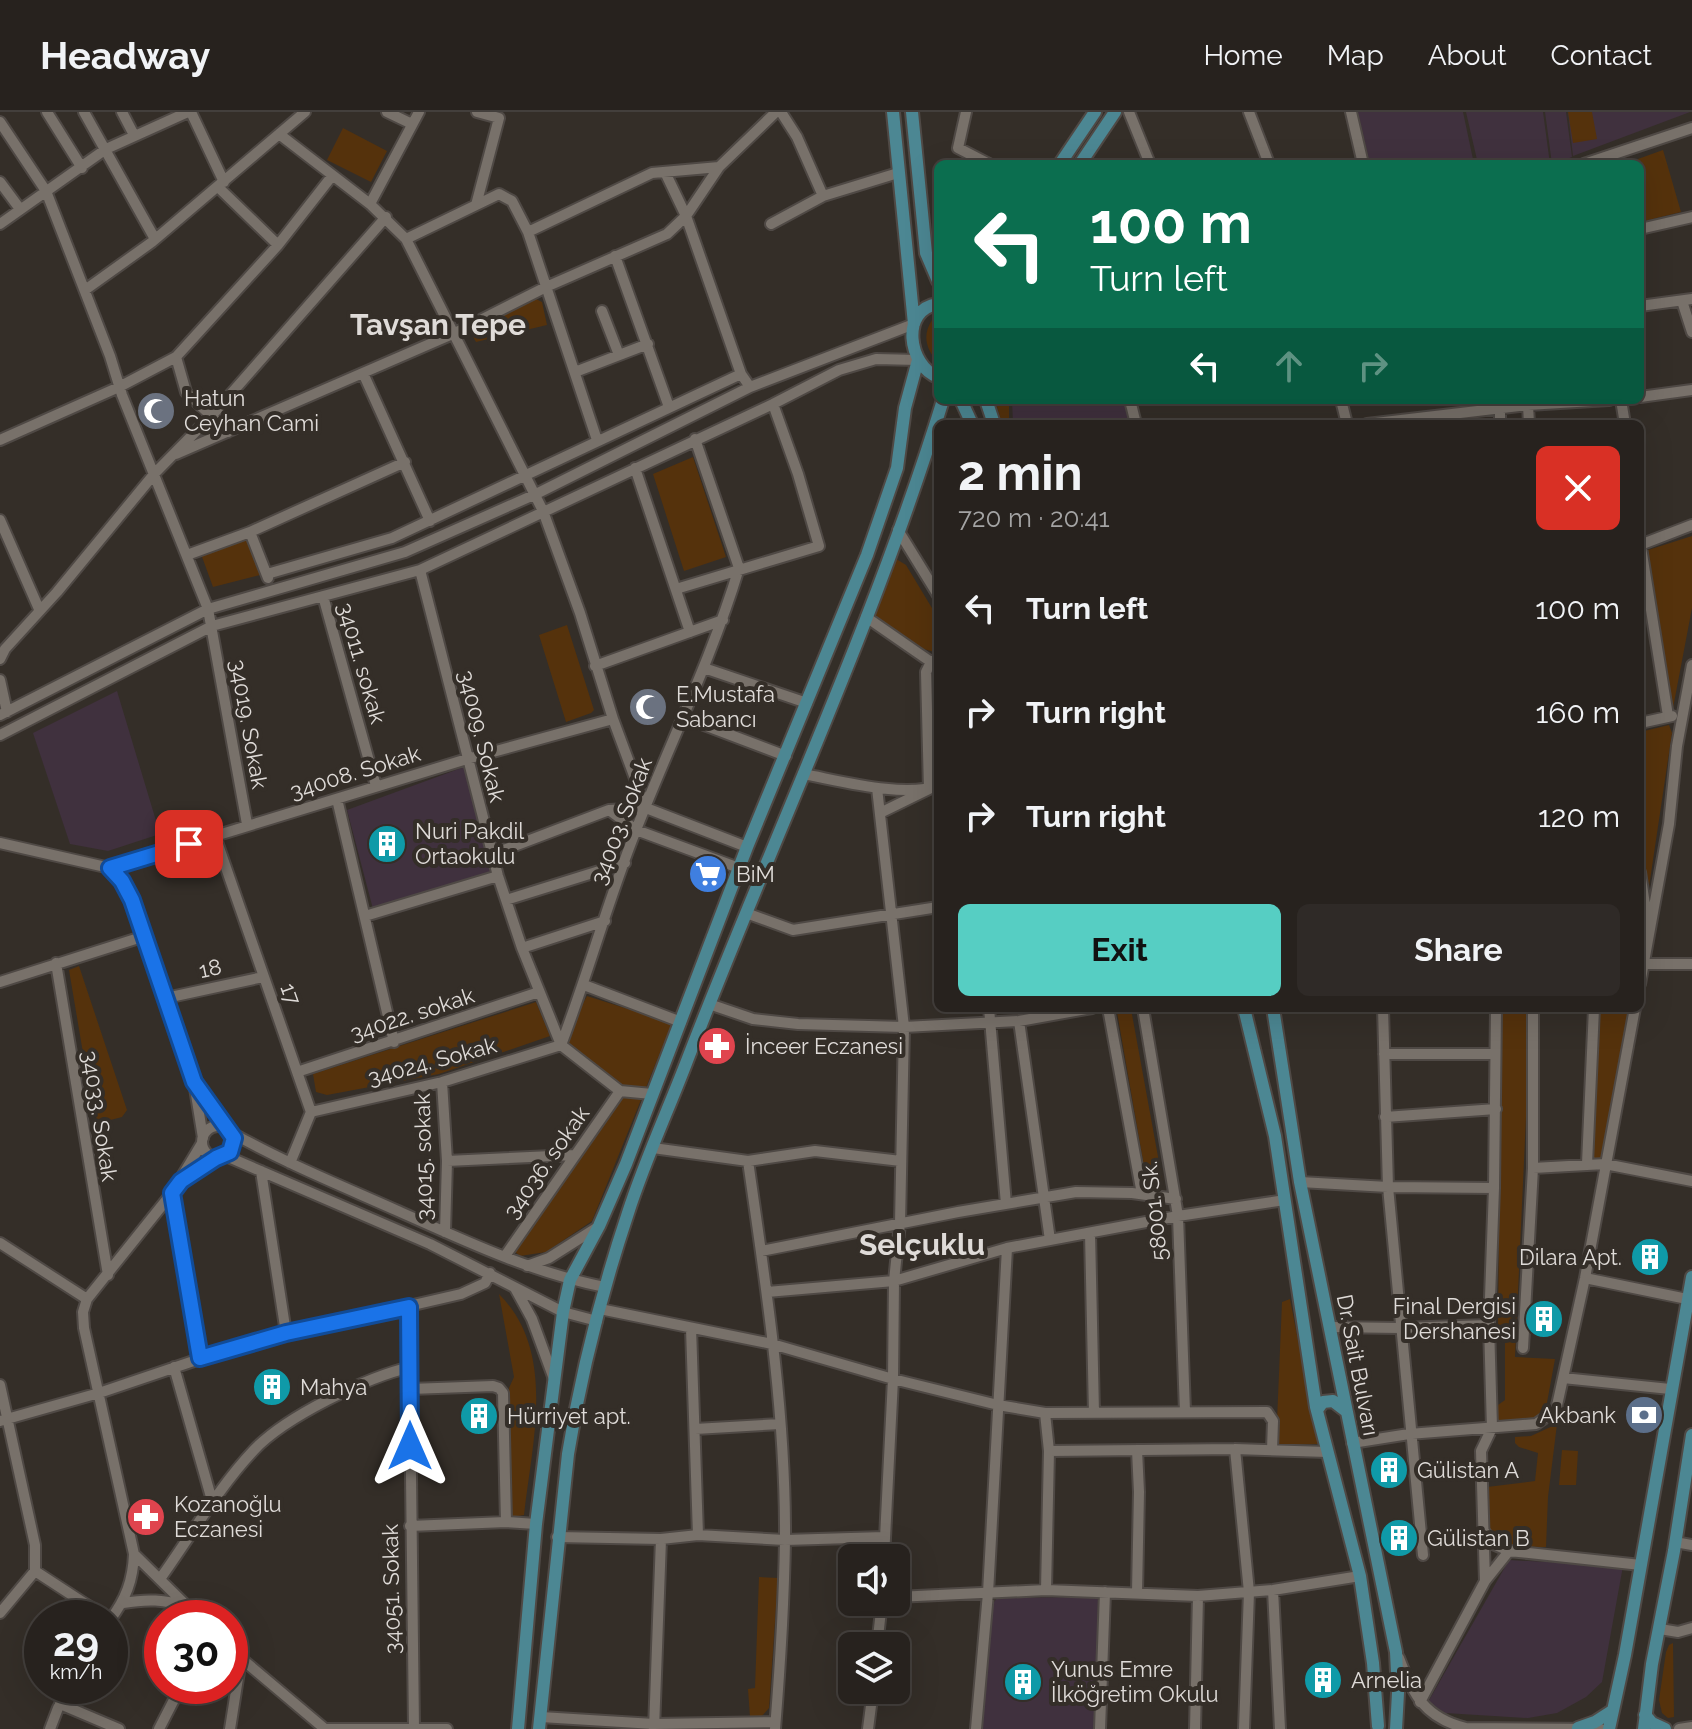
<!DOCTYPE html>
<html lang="en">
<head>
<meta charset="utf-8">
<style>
  :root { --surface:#27221e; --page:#2f2a27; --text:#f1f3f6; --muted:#a4a4a4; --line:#433f3c; --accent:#56cec3 }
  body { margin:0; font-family:Raleway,sans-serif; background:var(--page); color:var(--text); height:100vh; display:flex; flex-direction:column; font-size:30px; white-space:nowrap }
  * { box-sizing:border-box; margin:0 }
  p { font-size:26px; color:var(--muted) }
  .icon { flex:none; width:44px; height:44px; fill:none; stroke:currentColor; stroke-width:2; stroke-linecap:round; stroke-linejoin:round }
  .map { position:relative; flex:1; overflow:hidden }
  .side { position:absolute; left:934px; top:308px; width:710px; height:592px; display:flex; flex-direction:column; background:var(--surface); border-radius:12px; box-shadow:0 8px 32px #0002,0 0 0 2px var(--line) }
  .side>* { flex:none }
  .guide { position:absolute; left:934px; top:48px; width:710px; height:244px; border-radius:12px; box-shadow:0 8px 32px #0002,0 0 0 2px var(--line); background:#0b6e4f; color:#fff; overflow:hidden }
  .controls { position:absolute; left:838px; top:1432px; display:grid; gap:16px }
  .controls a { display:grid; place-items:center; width:72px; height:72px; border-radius:12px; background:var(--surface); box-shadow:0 8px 32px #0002,0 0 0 2px var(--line); font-size:40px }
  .speed { position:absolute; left:24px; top:1488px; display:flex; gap:16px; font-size:40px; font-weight:700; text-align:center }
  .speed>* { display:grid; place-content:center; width:104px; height:104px; border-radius:50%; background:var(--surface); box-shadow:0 8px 32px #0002,0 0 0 2px var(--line); line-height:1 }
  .speed small { font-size:20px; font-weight:400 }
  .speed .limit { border:12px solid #d22; background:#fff; color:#111 }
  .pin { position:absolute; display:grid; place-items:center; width:68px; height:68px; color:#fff; margin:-34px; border-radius:16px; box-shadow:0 4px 12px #0006 }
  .me { position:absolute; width:88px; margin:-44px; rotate:0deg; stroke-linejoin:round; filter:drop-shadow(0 0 6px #0008) }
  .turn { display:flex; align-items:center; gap:28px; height:168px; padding:0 24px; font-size:36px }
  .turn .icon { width:104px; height:104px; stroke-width:2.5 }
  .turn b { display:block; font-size:56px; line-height:68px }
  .lanes { display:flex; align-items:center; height:76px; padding:0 24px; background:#0003; justify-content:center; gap:40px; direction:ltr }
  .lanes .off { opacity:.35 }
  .round { display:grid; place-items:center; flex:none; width:84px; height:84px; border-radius:12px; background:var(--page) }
  .headline { display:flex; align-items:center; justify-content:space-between; height:136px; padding:0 24px }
  h1 { font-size:48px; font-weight:700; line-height:60px }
  .cta { display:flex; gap:16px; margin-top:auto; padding:16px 24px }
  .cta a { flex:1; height:92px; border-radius:12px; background:var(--accent); color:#111; font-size:32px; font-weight:700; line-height:92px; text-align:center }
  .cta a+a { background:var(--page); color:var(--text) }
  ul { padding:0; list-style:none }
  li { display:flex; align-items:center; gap:24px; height:104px; padding:0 24px }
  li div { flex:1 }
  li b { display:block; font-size:30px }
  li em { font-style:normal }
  header { display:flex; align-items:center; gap:48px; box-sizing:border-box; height:112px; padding:0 40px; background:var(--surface); border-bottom:2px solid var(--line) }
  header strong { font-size:38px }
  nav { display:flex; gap:44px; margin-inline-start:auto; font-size:28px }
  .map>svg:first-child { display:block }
  .education { fill:#40313e }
  .green { fill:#55320c }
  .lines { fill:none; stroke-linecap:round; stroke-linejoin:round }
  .minor-casing { stroke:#4f4945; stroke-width:14 }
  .major-casing { stroke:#4f4945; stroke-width:16 }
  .minor { stroke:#78716a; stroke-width:10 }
  .major { stroke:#4c8793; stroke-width:12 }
  .route-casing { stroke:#114b97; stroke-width:20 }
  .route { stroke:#1a73e8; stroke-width:14 }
  .labels { text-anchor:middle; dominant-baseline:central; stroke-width:8; stroke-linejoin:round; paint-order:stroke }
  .poi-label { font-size:22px; fill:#dfdbd8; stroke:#342e28; text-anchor:start }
  .street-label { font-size:22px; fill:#dfdbd8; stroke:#342e28 }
  .district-label { font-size:30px; font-weight:bold; fill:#dfdbd8; stroke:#342e28 }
</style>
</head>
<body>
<header>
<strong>Headway</strong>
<nav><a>Home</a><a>Map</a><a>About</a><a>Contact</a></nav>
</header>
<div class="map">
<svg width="1692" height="1617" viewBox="0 0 1692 1617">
  <rect width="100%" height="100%" fill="#342e28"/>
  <path class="education" d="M1358,0H1463L1474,52H1370Z
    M1466,0H1543L1550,52H1478Z
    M1545,0H1566L1572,45L1554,52H1552Z
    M1568,0H1690L1573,44Z
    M1012,288H1124L1130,312H1013Z
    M117,579L160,722L108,739L70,732L33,621Z
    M464,655L491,760L373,797L347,698Z
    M1509,1448L1623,1454L1602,1570L1586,1585L1557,1601L1528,1606L1445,1601L1428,1590Z
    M1098,1485L1096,1617H981L992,1493L997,1486Z"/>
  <path class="green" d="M1568,0H1592L1597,27L1573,31Z
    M343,16L387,39L371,70L327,48Z
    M1663,38L1681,100L1640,110V52H1636L1638,47Z
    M536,187L542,190L547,213L476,230L470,219Z
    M938,205V250C926,238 922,223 932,208Z
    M995,288H1009V312H1002Z
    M693,345L726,445L684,459L653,362Z
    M249,423L264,462L213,475L201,442Z
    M1692,424V496L1673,596L1648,438Z
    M893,445L906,453L938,506V541L920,536L872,506Z
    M567,513L594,598L591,601L566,610L539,523Z
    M938,560V663L934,660L933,567Z
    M1669,613L1672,621L1647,788L1640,737V620Z
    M79,854L127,998L122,1005L95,1012L69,858Z
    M587,884L672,911L592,1109L546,1140L520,1144L514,1139L620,980L561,933Z
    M536,890L550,924L439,962L327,983L316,980L313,962Z
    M1501,896H1526V1005L1515,1245L1555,1247L1546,1296L1535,1307L1498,1308V1293L1505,1288V1219L1498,1215Z
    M1594,896H1635L1605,1052H1587Z
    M1131,897L1163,1072L1148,1077L1117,900Z
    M499,1182C557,1240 532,1330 524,1403L512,1405L509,1276L514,1265Z
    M1290,1187L1318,1332L1276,1333L1282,1190Z
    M1557,1312L1548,1385L1546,1435C1488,1434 1485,1433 1487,1375L1535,1369L1538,1341L1519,1335L1515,1331V1325L1531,1324Z
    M1562,1338L1578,1339L1576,1373H1559Z
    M759,1465L778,1466L769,1596L761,1605H750L748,1577L755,1576Z
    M1673,1531L1674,1605L1668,1606L1662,1601L1659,1588L1666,1540L1669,1533Z"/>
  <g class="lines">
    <g class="minor-casing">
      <path id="minor" d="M47,0L82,56
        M84,0L155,127
        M122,0L134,23
        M191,0L224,70
        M387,0L412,12
        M781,0L797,25L823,84
        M966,0L958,36L989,52
        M1129,0L1150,52
        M1249,0L1269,52
        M1351,0L1363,52
        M0,10L46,79L110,244L122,283L208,497L247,712
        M279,22L370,92L406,127L543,399L580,501L613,607L646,696L747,735
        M1584,52L1692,16
        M665,60L686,104L741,262L750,275
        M0,70L20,97
        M218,75L278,133
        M370,92L419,0
        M476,93L499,6L477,0
        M0,112L106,37L188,0
        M771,112L823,84L898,61
        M1640,117L1692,105
        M528,120L652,61L719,55
        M406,127L499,82L512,89L528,120L597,328
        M615,144L669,295
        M85,178L152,130L305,0
        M1682,189L1692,220
        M1640,194L1692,187
        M602,199L619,243
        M176,245L186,280L228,320
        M575,260L648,232
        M363,261L430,409
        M1640,285L1692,278
        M1130,288L1136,312
        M1341,288L1347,312
        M1500,288V312
        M1621,288L1625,312
        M1528,293L1529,312
        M1367,312L1528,293L1609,288
        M695,327L739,456
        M0,328L119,275L176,245L278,133L332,64
        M176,342L455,221L546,175L667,122L686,104L719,55L776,0
        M635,356L690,520
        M0,408L39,497
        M898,418L938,483
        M250,420L268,466
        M1640,429L1668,604
        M1640,433L1692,413
        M187,443L250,420L405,350
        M420,458L498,764L522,836L561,933L620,979L652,982
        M267,462L392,426L741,262
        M676,477L819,434L798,362L773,292
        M323,484L376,674
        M866,505L931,550
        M0,547L5,537L57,480L155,361L215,300L386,105
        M595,554L723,508
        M704,556L807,591
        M0,568L7,600
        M0,603L208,497L405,440L536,382L750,275L914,212
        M683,605L786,644
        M1640,611L1672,604
        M0,623L212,514L420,458L773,292L839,258L876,247L918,248
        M803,662C837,668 907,687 938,673
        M877,676L904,915L900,1111L894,1169L893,1267L884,1446
        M337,687L394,930
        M609,698L636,718L739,756
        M880,701L929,677L926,560L931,550L938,547
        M215,724L311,1000L290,1051
        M0,731L110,756L467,647L613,607
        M493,742L609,698L646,696
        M110,756L122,769L132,788L145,824L194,970L203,1026
        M1640,760L1648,812
        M506,788L625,751
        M746,801L793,818L938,795
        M365,804L498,764
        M522,836L605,809
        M56,851L108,1163
        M1640,852H1692
        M0,870L145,824
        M1640,872L1669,712L1677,634L1692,553
        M584,873L681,910
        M166,886L263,865
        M709,892L753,907L798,912L904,915L1019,909L1092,896
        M989,896L1006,1092
        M1108,896L1142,1082
        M1143,896L1178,1104L1185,1300
        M1383,896L1388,1075L1423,1443
        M1019,909L1050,1128
        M561,933C588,862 608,788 636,718C670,631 712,546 739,456
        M1384,942H1495
        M297,960L539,880
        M442,970L447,1049L445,1120
        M198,975L228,1017
        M311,1000L442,970L561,933
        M1385,1005L1496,997
        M202 1030a16 16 0 1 1 32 0a16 16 0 1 1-32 0Z
        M232,1021C285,1051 342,1074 398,1099C465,1129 533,1161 605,1175
        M653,1036L748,1049C766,1174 786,1302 785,1429C784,1491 780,1555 775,1617
        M226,1044L430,1132L563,1200L597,1209
        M447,1049L574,1043
        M748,1049L815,1039L901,1049
        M1587,1052L1594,896
        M1533,1056L1605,1052L1692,1069
        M261,1059L286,1221
        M183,1068L216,1046
        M1300,1070L1388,1075L1494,1076
        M172,1081L200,1246
        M1090,1121L1094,1301
        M0,1131L87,1187
        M761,1139L958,1100L1076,1080L1132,1081L1176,1087
        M505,1144L620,979
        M527,1154L549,1146L598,1115
        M1585,1166L1687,1187
        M515,1176L532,1207L554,1267
        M767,1180L894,1169L1007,1136L1178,1104L1285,1088
        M409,1195L414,1617
        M600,1197L772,1232L893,1267L998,1293L1045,1301L1267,1300L1273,1309L1272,1338
        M1330,1215L1400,1216L1489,1213
        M691,1216L698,1423
        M1523,1236L1533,1056V896
        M174,1255L213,1392
        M1563,1266L1670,1277
        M0,1273L35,1433V1459L107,1506
        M410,1277L493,1274L499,1276L503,1281L506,1410
        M1045,1301L1049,1339L1046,1478
        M0,1309L99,1281L244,1232L461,1182L485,1171L490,1161
        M695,1317L780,1312
        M1352,1331L1409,1322L1536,1312L1556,1298L1585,1166L1635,896
        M1235,1337L1249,1480L1244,1617
        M1049,1339L1235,1337L1328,1340
        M410,1414L506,1410L536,1412
        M1484,1419L1493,1432L1509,1439L1641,1453
        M557,1425L661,1427L698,1423L785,1428L884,1425
        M1675,1430L1692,1433
        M134,1442L199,1506
        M160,1467C191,1424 218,1376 254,1338C285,1305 367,1265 411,1255
        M1485,1469L1481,1339L1492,1316L1489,1213L1494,1076L1496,896
        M1273,1478L1280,1617
        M1137,1481L1139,1380L1137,1338
        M896,1485L1046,1478L1198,1484L1273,1478L1360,1464
        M123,1491C146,1487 165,1487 187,1495
        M0,1501L35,1459
        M110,1508C126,1487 133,1468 134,1442L84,1216L83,1200L87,1187L172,1081L202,1031
        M1660,1517L1678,1520L1692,1516
        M877,1534L882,1490
        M230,1537L325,1617H447
        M1399,1546C1413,1583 1425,1606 1466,1616L1601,1617
        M1420,1590L1485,1469L1509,1439
        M60,1592L119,1617
        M541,1605L654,1612L775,1610
        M50,1617L58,1596L71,1574
        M159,1617L181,1574
        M230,1617L241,1547
        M654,1617L661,1427
        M868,1617L873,1578
        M976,1617L988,1481L1007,1136
        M1100,1617L1105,1480
        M1195,1617L1198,1484
        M1679,1617L1692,1615"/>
    </g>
    <g class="major-casing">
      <path id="major" d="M893,0L914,212
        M912,0L926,141L938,169
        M1060,52L1095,0
        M1080,52L1115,0
        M938,192C900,197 908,254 938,265
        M961,288L972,312
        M986,288L994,312
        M1244,896L1275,1024L1316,1295L1360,1464L1373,1551L1378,1614
        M1273,896L1300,1070L1396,1540L1398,1581L1396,1617
        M1317,1298L1323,1290L1333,1289L1346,1299
        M1645,1603L1652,1611L1665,1617
        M1578,1616L1595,1610L1612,1599
        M518,1617L536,1412L563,1200L570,1168L599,1114L626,1052L747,735L867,443L897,356L905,296L918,248
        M539,1617L568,1342C581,1261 602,1179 628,1101C644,1051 666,1003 685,954C770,732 873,516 943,288
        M1609,1617L1625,1543L1692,1165
        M1644,1617L1652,1552L1674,1439L1692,1323"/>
    </g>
    <use href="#minor" class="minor"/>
    <use href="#major" class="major"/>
  </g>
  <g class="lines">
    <g class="route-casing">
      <path id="route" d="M189,732L110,756L122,769L132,788L194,970L234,1026L230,1040L216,1046L181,1069L172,1081L200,1246L286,1221L409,1195L410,1334"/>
    </g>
    <use href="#route" class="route"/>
  </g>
  <defs>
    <g id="mosque-disc" transform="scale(2)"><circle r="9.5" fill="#6b7280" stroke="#342e28"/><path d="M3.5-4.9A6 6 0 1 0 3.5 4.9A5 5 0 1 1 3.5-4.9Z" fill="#fff"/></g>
    <g id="building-disc" transform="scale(2)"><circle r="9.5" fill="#0f9aa8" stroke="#342e28"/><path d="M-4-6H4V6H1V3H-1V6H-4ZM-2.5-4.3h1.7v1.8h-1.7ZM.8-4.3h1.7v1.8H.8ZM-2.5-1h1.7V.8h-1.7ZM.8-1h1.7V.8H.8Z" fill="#fff"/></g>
    <g id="supermarket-disc" transform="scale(2)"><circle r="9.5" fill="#3f7fe0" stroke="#342e28"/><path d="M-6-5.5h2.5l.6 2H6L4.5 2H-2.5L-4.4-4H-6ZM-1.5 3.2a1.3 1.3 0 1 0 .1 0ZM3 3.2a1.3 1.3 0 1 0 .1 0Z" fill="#fff"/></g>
    <g id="pharmacy-disc" transform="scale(2)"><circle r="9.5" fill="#e0444e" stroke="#342e28"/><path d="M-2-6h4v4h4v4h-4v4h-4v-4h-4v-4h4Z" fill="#fff"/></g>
    <g id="bank-disc" transform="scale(2)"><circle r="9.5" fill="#5c6f8a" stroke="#342e28"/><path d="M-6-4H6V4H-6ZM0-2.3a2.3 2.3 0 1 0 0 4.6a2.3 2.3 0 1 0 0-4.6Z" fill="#fff"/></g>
  </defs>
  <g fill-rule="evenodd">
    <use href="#mosque-disc" x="156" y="299"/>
    <use href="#mosque-disc" x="648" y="595"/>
    <use href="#building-disc" x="387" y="732"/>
    <use href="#supermarket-disc" x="708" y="762"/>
    <use href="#pharmacy-disc" x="717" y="934"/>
    <use href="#building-disc" x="1650" y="1145"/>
    <use href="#building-disc" x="1544" y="1207"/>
    <use href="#building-disc" x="272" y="1275"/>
    <use href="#bank-disc" x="1644" y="1303"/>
    <use href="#building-disc" x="479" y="1304"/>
    <use href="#building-disc" x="1389" y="1358"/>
    <use href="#pharmacy-disc" x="146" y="1405"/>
    <use href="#building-disc" x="1399" y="1426"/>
    <use href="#building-disc" x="1323" y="1568"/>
    <use href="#building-disc" x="1023" y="1570"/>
  </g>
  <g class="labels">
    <g class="poi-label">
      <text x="184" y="286">Hatun<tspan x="184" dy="25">Ceyhan Cami</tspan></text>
      <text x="676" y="582">E.Mustafa<tspan x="676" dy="25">Sabancı</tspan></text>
      <text x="415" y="719">Nuri Pakdil<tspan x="415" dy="25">Ortaokulu</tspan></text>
      <text x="736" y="762">BiM</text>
      <text x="745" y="934">İnceer Eczanesi</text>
      <text x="1622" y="1145" text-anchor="end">Dilara Apt.</text>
      <text x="1516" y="1194" text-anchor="end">Final Dergisi<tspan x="1516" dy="25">Dershanesi</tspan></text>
      <text x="300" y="1275">Mahya</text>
      <text x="1616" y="1303" text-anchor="end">Akbank</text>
      <text x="507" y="1304">Hürriyet apt.</text>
      <text x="1417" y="1358">Gülistan A</text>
      <text x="174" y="1392">Kozanoğlu<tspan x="174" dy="25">Eczanesi</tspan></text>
      <text x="1427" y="1426">Gülistan B</text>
      <text x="1051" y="1557">Yunus Emre<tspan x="1051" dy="25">İlköğretim Okulu</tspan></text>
      <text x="1351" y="1568">Arnelia</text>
    </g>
    <g class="street-label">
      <text transform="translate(362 551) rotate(74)">34011. sokak</text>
      <text transform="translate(249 612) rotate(80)">34019. Sokak</text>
      <text transform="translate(482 624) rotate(76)">34009. Sokak</text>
      <text transform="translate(355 660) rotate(-17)">34008. Sokak</text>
      <text transform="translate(621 709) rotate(-69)">34003. Sokak</text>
      <text transform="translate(210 856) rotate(-12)">18</text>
      <text transform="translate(291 882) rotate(70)">17</text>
      <text transform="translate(412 902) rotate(-18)">34022. sokak</text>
      <text transform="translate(432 949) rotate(-15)">34024. Sokak</text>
      <text transform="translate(100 1004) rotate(81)">34033. Sokak</text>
      <text transform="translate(423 1045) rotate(-91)">34015. sokak</text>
      <text transform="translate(546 1050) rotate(-55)">34036. sokak</text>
      <text transform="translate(1154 1099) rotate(-96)">58001. Sk.</text>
      <text transform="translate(1358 1253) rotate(79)">Dr. Sait Bulvarı</text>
      <text transform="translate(391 1477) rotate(-91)">34051. Sokak</text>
    </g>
    <g class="district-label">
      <text x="438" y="212">Tavşan Tepe</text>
      <text x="922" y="1132">Selçuklu</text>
    </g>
  </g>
</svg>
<div class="controls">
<a><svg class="icon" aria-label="sound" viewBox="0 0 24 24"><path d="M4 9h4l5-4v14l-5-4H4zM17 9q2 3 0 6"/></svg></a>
<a><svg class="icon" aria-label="layers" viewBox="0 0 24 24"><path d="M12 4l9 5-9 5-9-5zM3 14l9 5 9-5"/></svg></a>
</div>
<div class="speed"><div>29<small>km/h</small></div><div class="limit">30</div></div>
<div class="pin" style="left:189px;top:732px;background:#d93025"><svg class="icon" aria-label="arrive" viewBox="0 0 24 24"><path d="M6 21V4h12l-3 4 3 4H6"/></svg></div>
<svg class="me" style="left:410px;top:1334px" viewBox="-20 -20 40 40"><path d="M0-17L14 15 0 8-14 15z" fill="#1a73e8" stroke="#fff" stroke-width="4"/></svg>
<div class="guide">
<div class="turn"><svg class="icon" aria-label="left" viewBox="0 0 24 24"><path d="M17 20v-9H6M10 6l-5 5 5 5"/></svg><div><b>100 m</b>Turn left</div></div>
<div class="lanes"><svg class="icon" aria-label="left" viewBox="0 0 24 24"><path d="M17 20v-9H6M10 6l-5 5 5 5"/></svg><svg class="icon off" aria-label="ahead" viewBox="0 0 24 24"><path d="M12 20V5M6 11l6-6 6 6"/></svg><svg class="icon off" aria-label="right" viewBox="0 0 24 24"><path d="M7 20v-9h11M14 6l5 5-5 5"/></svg></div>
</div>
<section class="side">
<div class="headline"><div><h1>2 min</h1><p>720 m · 20:41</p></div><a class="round" style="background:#d93025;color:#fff"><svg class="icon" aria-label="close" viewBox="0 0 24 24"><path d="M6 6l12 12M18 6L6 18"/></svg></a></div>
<ul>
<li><svg class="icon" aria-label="left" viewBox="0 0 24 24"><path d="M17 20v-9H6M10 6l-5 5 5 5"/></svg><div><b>Turn left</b></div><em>100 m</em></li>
<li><svg class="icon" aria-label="right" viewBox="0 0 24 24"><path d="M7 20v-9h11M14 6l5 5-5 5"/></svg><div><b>Turn right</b></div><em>160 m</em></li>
<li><svg class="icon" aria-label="right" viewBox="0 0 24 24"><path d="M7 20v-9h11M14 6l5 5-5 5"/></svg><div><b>Turn right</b></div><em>120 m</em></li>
</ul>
<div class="cta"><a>Exit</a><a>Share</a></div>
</section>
</div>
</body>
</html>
